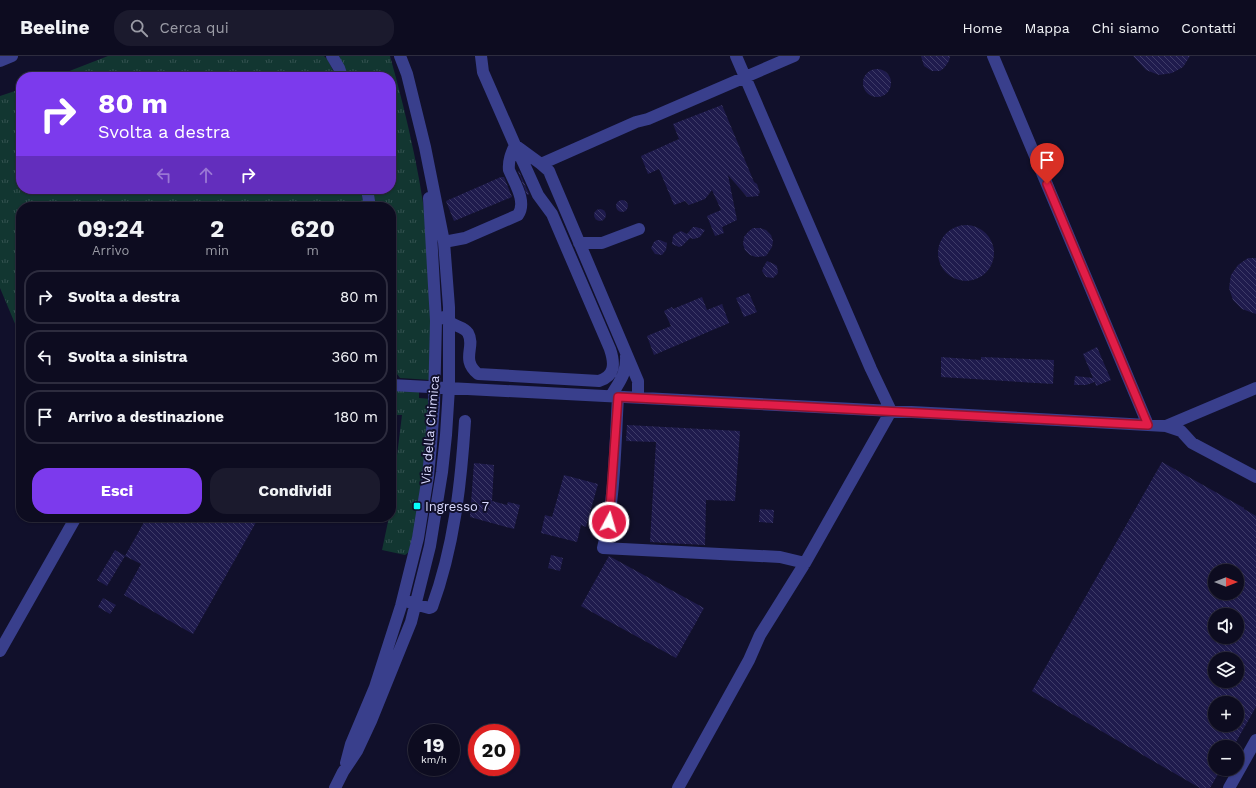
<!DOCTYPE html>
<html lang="it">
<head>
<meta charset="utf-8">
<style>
  :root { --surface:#0d0c20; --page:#1b1a2d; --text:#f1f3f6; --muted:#9a9ba5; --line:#2d2c3e; --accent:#7c3aed }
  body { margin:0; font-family:"Work Sans",sans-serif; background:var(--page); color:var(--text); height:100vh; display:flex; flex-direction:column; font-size:15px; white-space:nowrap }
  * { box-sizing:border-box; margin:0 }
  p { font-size:13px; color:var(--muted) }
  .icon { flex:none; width:22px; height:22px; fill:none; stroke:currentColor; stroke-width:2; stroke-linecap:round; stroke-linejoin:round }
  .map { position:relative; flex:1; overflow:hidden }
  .drawer { position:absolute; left:16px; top:146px; width:380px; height:320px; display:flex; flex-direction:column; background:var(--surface); border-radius:16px; box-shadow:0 1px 3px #0004,0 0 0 1px var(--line) }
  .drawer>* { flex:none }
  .banner { position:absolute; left:16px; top:16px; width:380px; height:122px; border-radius:16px; box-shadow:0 1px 3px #0004,0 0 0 1px var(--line); background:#7c3aed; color:#fff; overflow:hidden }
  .needle { width:26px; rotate:90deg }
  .tools { position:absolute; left:1208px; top:508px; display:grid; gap:8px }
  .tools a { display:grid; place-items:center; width:36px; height:36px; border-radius:50%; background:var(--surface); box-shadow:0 1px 3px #0004,0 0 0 1px var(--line); font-size:20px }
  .speed { position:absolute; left:408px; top:668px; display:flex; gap:8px; font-size:20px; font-weight:700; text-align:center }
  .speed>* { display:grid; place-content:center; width:52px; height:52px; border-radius:50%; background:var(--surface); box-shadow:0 1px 3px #0004,0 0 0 1px var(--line); line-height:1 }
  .speed small { font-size:10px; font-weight:400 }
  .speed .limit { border:6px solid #d22; background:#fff; color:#111 }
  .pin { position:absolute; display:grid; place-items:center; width:34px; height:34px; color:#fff; margin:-41px -17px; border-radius:50% 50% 50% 0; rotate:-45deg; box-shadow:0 0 4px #0007 }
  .pin .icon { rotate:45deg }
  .me { position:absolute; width:44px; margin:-22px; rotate:6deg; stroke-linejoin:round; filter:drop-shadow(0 0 3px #0008) }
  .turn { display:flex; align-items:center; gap:14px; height:84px; padding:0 16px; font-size:18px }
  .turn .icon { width:52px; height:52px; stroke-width:2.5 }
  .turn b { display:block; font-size:28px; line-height:34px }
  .lanes { display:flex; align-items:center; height:38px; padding:0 16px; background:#0003; justify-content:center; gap:20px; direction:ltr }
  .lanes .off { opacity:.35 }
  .eta { display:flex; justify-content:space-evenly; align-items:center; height:68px; text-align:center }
  .eta b { font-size:24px; font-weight:700; line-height:28px }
  .primary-button { display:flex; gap:8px; margin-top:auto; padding:8px 16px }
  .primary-button a { flex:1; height:46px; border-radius:16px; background:var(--accent); color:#fff; font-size:16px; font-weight:700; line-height:46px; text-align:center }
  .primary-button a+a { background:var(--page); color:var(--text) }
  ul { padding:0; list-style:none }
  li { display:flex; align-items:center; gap:12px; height:54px; margin:0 8px 6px; padding:0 8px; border:2px solid var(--line); border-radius:16px }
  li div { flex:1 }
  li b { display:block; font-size:15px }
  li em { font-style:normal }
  header { display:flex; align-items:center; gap:24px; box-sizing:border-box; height:56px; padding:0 20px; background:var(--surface); border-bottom:1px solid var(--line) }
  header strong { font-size:19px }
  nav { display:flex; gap:22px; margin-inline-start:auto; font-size:14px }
  .search { width:280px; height:36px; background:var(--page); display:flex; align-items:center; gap:10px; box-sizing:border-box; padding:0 14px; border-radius:16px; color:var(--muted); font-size:15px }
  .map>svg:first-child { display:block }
  .grass { fill:url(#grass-tufts) }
  .building { fill:url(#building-back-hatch); fill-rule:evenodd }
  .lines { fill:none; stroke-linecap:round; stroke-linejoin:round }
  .path { stroke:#2ac3a9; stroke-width:2; stroke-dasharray:2 3; stroke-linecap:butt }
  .minor { stroke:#393f8c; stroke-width:12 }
  .route-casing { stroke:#92132f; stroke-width:10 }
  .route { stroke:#e11d48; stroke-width:7 }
  .poi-dot { fill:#06fffd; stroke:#11102b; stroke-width:1.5 }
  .labels { text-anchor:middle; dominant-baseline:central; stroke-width:4; stroke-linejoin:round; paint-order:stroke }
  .street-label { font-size:13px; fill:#dadaff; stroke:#11102b }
  .poi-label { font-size:13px; fill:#dadaff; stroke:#11102b; text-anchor:start }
</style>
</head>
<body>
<header>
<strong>Beeline</strong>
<div class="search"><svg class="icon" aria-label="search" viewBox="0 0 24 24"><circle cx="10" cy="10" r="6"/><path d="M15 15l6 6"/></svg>Cerca qui</div>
<nav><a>Home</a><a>Mappa</a><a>Chi siamo</a><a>Contatti</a></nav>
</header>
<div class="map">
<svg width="1256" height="732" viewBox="0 0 1256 732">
  <defs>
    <pattern id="grass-tufts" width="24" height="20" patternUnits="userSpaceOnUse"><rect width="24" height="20" fill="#123631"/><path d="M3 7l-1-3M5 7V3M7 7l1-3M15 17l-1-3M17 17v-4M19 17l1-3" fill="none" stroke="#345250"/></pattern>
    <pattern id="building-back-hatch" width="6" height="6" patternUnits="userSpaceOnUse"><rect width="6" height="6" fill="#1f1b4d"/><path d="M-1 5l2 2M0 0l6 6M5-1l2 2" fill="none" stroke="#3f3c68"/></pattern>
  </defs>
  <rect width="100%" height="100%" fill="#11102b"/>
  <path class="grass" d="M108,0H324L328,4L336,21H54Z
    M339,0H390C412,79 430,160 432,242C433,269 432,297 431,324L400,322L391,310V151H376L372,133H391V21H347Z
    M21,33V133H361L364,151H21V282L0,232V40Z
    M391,334L419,336V342L431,343L427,385L415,469L409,496L405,499L382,494L389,461H391V448L402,359H391Z"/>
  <path class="building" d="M921,0H950L949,5L944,12L940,15H932L924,10Z
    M1133,0H1190L1183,11L1172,17L1159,19L1146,14Z
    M863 27a14 14 0 1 1 28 0a14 14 0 1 1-28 0Z
    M722,49L754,126L757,128L760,137L758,138L759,140L747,141L728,119L737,164L722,171L724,177L715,180L707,160L721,154L712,134L705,143L689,149L685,145L674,149L659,113L648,118L641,100L679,83L673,68Z
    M518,115H519L529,138L527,139Z
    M501,121H504L512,141L454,165L446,145Z
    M616 150a6 6 0 1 1 12 0a6 6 0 1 1-12 0Z
    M594 159a6 6 0 1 1 12 0a6 6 0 1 1-12 0Z
    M938 197a28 28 0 1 1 56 0a28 28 0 1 1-56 0Z
    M693,171H696L705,174L700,181L694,183L690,182L682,190L679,191L672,188L673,180L675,178L681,175L687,178Z
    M753,172H760L766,174L771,179L773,185L772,191L766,200L756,201L750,199L745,194L743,188L744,181L748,176Z
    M657,184H660L667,187L666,194L662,199L655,198L651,192L654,186Z
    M1248,202H1256V258L1242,253L1233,244L1229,232L1231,219L1238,209Z
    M767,205L774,208L777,210L778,217L773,222L766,221L762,215L763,212Z
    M749,237L757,256L744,261L736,242Z
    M702,241L707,254L722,248L729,267L654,299L647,280L671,270L664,255L672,251L673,253Z
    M1097,291L1111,324L1096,330L1095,326L1086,329H1074L1075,320L1093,322L1083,298Z
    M941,301L981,304V301L1054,304L1053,328L941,321Z
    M627,369L740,375L735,445L706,444L705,489L650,486L656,386L626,385Z
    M1162,406L1244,452V453L1256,460V651L1233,691H1215V713H1221L1210,732H1200L1032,635ZM1215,515H1237V537H1215ZM1215,559H1237V581H1215ZM1215,603H1237V625H1215ZM1215,647H1237V669H1215Z
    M474,407L494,409L492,445L507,449L508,446L520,449L514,473L470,461Z
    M564,419L598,428L586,471L581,469L577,486L541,477L545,459L552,461Z
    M760,453L774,454L773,467L759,466Z
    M147,461H259L193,578L124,539L141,508L125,500Z
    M115,494L125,500L107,530L97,524Z
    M551,499L563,502L560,515L548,512Z
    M609,500L704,552L676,602L581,550Z
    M103,542L116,549L110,558L98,551Z"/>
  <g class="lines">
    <path class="path" d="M19,295L21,294"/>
    <path class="minor" d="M332,0L339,12L342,21
      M481,0L483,16L515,89L541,108L549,115L551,120L638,325V341
      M993,0L1148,369
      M0,5L12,0
      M541,108L636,66L648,63L794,0
      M367,133L370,151
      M444,186L465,182L518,159C527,146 515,128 509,114C508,105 511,98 515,89
      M579,187H602L639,173
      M444,261C451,271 463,269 468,277C476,291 460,303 478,318L599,325C615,320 615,308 610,293L552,158L538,139L524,108L515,89
      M391,329L950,358L1166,370L1256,332
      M611,340C619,326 627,318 626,300
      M618,341C615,391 615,443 603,492L780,501L805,507
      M1166,370L1181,375L1192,387L1256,421
      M411,546V547L429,552L432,551C454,491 461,428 465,365
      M0,595L76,461
      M346,707L351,688L375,631L401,550L418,482L428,420L431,389L434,348L436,265L429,142
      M335,732L343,716L357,695L371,665L411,566L430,490L442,416L446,379L449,332V251L444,186L425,91L407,18L400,0
      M678,732L749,604L760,579L805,507L891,355L871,313L736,0
      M1229,732L1256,684"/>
  </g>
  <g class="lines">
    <g class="route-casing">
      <path id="route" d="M609,466L618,341L1148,369L1047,128"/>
    </g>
    <use href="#route" class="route"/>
  </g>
  <rect class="poi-dot" x="413" y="446" width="8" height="8" rx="2"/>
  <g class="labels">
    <g class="street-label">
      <text transform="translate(430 374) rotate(-85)">Via della Chimica</text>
    </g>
    <g class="poi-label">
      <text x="425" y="450">Ingresso 7</text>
    </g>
  </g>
</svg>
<div class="tools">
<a><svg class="needle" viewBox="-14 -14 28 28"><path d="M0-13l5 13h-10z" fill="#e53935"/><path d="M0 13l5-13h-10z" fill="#9a9ba5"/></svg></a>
<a><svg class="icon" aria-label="sound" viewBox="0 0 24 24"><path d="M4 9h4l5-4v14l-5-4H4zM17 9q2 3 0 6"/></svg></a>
<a><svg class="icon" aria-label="layers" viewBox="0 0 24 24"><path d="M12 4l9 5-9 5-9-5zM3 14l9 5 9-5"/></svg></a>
<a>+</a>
<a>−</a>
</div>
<div class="speed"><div>19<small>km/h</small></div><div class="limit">20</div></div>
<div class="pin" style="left:1047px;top:128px;background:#d93025"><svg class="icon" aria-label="arrive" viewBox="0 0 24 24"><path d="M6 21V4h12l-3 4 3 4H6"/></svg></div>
<svg class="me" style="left:609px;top:466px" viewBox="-20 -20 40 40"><circle r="17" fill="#e11d48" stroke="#fff" stroke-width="3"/><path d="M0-11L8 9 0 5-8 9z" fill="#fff"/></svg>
<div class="banner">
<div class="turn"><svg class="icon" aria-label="right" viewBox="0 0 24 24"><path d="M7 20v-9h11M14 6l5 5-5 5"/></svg><div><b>80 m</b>Svolta a destra</div></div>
<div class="lanes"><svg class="icon off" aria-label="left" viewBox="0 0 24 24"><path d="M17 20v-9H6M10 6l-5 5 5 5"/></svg><svg class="icon off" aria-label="ahead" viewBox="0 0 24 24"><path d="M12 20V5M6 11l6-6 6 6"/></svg><svg class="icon" aria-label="right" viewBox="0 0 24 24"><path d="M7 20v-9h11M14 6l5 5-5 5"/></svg></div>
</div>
<section class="drawer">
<div class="eta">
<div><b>09:24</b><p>Arrivo</p></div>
<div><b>2</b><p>min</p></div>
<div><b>620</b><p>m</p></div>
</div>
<ul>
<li><svg class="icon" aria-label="right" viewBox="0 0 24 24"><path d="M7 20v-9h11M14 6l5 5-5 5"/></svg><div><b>Svolta a destra</b></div><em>80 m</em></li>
<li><svg class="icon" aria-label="left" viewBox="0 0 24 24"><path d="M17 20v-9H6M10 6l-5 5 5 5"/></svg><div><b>Svolta a sinistra</b></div><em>360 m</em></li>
<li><svg class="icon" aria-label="arrive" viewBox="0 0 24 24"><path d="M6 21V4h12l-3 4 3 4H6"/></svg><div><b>Arrivo a destinazione</b></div><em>180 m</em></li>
</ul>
<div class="primary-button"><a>Esci</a><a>Condividi</a></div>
</section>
</div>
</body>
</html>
